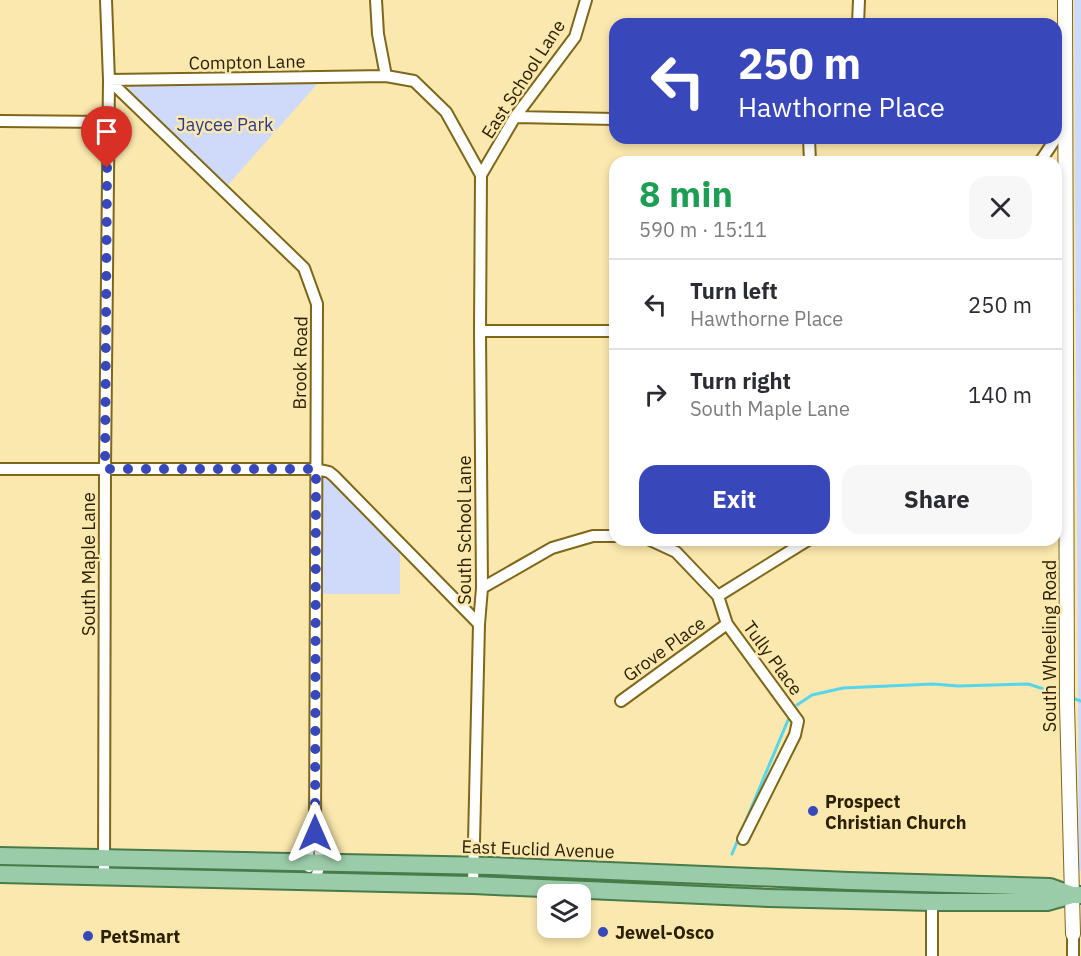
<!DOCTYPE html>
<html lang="en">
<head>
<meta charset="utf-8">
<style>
  :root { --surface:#fff; --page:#f7f7f7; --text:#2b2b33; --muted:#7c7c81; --line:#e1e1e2; --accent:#3847ba }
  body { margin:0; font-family:"IBM Plex Sans",sans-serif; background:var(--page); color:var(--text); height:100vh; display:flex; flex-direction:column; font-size:22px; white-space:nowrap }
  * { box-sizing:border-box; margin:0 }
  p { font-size:20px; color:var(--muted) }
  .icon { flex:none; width:33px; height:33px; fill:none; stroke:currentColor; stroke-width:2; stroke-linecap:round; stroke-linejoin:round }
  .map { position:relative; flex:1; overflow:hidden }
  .panel { position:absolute; left:609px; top:156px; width:453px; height:390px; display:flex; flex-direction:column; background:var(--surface); border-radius:18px; box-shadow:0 3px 9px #0003 }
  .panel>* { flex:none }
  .top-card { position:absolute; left:609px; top:18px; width:453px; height:126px; border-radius:18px; box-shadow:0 3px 9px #0003; background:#3847ba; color:#fff; overflow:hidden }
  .buttons { position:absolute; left:537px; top:884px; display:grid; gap:12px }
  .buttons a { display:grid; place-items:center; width:54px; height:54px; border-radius:12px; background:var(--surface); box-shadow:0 3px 9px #0003; font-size:30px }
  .pin { position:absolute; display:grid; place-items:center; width:51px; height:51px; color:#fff; margin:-62px -26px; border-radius:50% 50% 50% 0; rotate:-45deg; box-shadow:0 0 6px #0007 }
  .pin .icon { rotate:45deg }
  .me { position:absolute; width:66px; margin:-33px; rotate:0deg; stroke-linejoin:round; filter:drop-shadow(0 0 4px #0008) }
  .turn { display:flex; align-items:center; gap:21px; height:126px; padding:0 30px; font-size:27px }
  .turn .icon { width:78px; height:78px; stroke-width:2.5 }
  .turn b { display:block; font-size:42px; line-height:51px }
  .round { display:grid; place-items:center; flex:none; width:63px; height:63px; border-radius:18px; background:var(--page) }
  .headline { display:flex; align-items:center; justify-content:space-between; height:102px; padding:0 30px }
  h1 { font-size:36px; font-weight:700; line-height:45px; color:#1e9e55 }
  .cta { display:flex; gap:12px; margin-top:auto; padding:12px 30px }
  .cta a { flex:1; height:69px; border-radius:18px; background:var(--accent); color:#fff; font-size:24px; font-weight:700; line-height:69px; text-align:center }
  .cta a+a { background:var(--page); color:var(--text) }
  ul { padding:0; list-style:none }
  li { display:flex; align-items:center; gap:18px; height:90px; padding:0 30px; border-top:2px solid var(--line) }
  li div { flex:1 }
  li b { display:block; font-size:22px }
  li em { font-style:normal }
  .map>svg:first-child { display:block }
  .green { fill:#cfd9f9 }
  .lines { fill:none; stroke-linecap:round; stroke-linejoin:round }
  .stream { stroke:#56d6ed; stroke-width:3 }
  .minor-casing { stroke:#7e6719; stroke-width:14 }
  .tertiary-casing { stroke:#7e6719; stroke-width:16 }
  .primary-casing { stroke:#487a4a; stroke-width:20 }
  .minor { stroke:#fff; stroke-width:10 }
  .tertiary { stroke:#fff; stroke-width:14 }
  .primary { stroke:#9bcca9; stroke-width:16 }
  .route { stroke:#3847ba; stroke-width:10; stroke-dasharray:0 18 }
  .poi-dot { fill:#3847ba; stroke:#fbe8ae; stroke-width:2 }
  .labels { text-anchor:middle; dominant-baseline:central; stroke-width:5; stroke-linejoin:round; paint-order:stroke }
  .street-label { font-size:18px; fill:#2b2102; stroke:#fbe8ae }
  .park-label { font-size:18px; fill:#2b3890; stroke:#fbe8ae }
  .poi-label { font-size:18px; font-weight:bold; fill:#2b2102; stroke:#fbe8ae; text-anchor:start }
</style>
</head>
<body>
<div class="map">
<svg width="1081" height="956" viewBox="0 0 1081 956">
  <rect width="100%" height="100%" fill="#fbe8ae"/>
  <path class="green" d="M1074,0H1081V871H1079Z
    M319,82L228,185L129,92V88L133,83Z
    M327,477L331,479L400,554V594H320L321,481Z"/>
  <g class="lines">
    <path class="stream" d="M1072,698L1081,701
      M797,705L812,695L843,688L933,684L958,686L1028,684L1063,695
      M732,854L788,720"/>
    <g class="minor-casing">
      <path id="minor" d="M376,0L378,34L386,76L414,81L446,112L481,175
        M858,24L859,0
        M109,80L304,268L317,304L315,833C321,855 323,858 315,880
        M109,80L386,76
        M515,117L615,119
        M0,121L108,122
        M809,138L810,162
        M1040,162L1056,138
        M480,331H615
        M0,469H316L329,472L334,476L479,624
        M650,540L676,552L718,596L727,624L798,721L795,735L743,839
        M482,588L552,548L593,536H615
        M718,596L808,540
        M621,701L727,624
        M309,867C305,856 311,844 315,833
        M104,876L105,469L109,80L106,0
        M473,885L479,624L482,588L480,331L481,175L515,117L575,37L586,0
        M1073,934V956
        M932,956V902"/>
    </g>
    <g class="tertiary-casing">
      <path id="tertiary" d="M1065,0L1067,704L1073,934"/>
    </g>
    <g class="primary-casing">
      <path id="primary" d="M0,856L491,866L849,881L1050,887L1072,895
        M0,874L473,885L769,898L932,902H1047L1072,895H1081"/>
    </g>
    <use href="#minor" class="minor"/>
    <use href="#tertiary" class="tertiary"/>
    <use href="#primary" class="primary"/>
  </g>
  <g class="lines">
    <path class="route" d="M107,168L105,469H316L315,833"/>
  </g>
  <g class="poi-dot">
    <circle cx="813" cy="811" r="6"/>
    <circle cx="603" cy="932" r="6"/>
    <circle cx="88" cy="936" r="6"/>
  </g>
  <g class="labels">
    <g class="street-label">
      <text transform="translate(247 62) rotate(-1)">Compton Lane</text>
      <text transform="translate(523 79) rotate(-57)">East School Lane</text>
      <text transform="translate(300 363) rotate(-89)">Brook Road</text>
      <text transform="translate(464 530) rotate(-90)">South School Lane</text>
      <text transform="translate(88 564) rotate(-90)">South Maple Lane</text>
      <text transform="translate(1049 646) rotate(-90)">South Wheeling Road</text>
      <text transform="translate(664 649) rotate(-36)">Grove Place</text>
      <text transform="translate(773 658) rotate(54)">Tully Place</text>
      <text transform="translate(538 849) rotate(2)">East Euclid Avenue</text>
    </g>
    <g class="park-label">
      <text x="225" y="124">Jaycee Park</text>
    </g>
    <g class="poi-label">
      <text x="825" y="801">Prospect<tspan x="825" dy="21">Christian Church</tspan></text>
      <text x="615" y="932">Jewel-Osco</text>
      <text x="100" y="936">PetSmart</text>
    </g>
  </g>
</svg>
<div class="buttons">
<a><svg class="icon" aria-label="layers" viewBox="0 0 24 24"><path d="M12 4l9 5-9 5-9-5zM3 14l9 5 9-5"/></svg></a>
</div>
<div class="pin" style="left:107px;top:168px;background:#d93025"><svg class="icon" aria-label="arrive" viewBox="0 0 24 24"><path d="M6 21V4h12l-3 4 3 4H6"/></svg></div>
<svg class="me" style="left:315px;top:833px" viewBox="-20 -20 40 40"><path d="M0-17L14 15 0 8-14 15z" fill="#3847ba" stroke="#fff" stroke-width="4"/></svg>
<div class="top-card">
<div class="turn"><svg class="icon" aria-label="left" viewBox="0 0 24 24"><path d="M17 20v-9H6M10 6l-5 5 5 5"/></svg><div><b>250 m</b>Hawthorne Place</div></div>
</div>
<section class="panel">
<div class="headline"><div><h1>8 min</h1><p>590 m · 15:11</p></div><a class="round"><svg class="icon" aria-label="close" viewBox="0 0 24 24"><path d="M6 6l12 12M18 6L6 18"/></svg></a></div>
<ul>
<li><svg class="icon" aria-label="left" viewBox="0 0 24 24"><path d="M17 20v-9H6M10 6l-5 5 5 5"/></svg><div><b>Turn left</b><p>Hawthorne Place</p></div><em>250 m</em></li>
<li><svg class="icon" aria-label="right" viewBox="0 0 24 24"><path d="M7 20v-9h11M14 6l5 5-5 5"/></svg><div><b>Turn right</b><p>South Maple Lane</p></div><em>140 m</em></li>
</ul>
<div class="cta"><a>Exit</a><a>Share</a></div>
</section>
</div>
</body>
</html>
